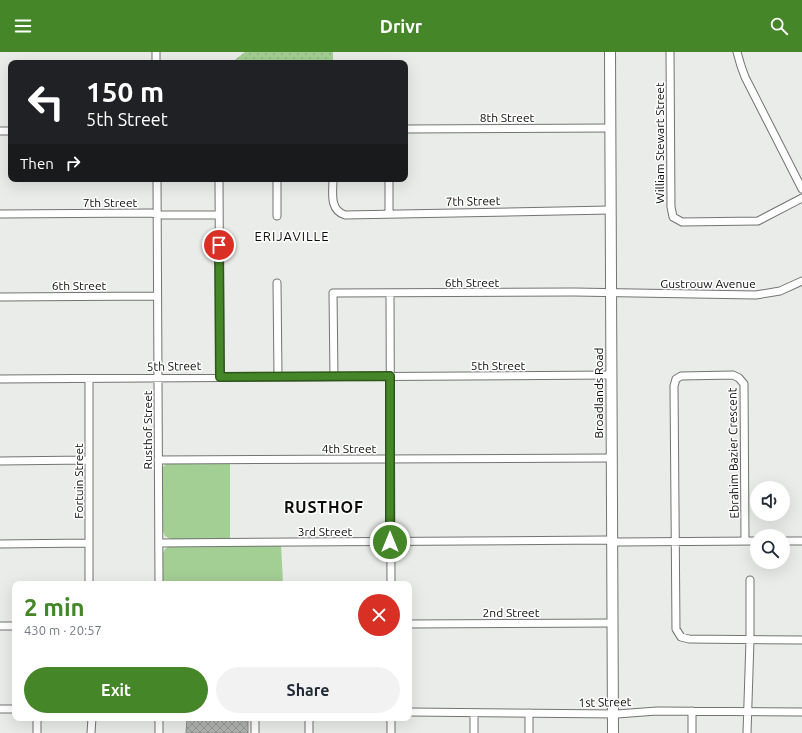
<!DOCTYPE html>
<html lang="en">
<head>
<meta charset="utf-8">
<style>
  :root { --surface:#fff; --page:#f2f2f3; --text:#1f2937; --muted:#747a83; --accent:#458628 }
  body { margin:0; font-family:Ubuntu,sans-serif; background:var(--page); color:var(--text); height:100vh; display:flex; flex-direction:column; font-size:15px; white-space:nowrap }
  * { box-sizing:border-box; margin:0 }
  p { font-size:13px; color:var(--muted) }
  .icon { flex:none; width:22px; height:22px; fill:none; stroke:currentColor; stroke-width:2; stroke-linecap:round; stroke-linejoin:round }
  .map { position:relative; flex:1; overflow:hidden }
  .details { position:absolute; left:12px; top:529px; width:400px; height:140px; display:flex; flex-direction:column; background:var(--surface); border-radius:8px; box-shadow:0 4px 16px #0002 }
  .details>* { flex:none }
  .hud { position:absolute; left:8px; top:8px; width:400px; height:122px; border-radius:8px; box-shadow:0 4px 16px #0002; background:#202124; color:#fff; overflow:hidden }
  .fabs { position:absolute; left:750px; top:429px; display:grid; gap:8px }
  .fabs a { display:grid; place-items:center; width:40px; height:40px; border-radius:50%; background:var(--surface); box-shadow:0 4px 16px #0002; font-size:20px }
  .pin { position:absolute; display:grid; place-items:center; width:34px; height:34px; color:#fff; margin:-17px; border:2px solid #fff; border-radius:50%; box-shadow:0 1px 4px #0007 }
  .me { position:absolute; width:44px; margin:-22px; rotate:0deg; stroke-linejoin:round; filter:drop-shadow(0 0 3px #0008) }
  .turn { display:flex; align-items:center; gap:14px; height:84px; padding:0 12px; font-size:18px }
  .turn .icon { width:52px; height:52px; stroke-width:2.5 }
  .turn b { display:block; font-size:28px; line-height:34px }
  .then { display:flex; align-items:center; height:38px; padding:0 12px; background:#0003; gap:8px; font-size:15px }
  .round { display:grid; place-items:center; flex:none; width:42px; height:42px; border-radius:21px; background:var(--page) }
  .headline { display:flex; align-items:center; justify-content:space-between; height:68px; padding:0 12px }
  h1 { font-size:24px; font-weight:700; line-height:30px; color:var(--accent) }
  .button { display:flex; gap:8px; margin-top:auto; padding:8px 12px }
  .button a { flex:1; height:46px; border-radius:24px; background:var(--accent); color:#fff; font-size:16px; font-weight:700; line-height:46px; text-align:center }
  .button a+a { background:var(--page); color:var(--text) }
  header { display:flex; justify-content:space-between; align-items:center; height:52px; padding:0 12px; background:var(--accent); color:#fff; font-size:18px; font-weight:700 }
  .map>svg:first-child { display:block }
  .green { fill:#a3ce94 }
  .park { fill:url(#park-dots) }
  .building { fill:url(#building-cross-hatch); stroke:#878a86 }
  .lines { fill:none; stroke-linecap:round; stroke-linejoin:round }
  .minor-casing { stroke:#727571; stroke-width:9 }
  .secondary-casing { stroke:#727571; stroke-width:12 }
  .minor { stroke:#fff; stroke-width:7 }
  .secondary { stroke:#fff; stroke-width:10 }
  .route-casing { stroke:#2d571a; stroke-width:10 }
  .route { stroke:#458628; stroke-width:7 }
  .labels { text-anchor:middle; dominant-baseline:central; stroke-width:3; stroke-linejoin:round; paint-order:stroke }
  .street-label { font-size:12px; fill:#0c0d0b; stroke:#fff }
  .neighbourhood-label { font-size:13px; letter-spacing:1px; fill:#0c0d0b; stroke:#fff }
  .district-label { font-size:16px; font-weight:bold; letter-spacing:1px; fill:#0c0d0b; stroke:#fff }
</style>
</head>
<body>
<header><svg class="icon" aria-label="menu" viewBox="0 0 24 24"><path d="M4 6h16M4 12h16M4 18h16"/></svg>Drivr<svg class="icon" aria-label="search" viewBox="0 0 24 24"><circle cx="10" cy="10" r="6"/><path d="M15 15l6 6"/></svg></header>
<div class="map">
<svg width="802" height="681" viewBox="0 0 802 681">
  <defs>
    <pattern id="park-dots" width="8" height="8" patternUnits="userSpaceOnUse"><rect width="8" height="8" fill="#a3ce94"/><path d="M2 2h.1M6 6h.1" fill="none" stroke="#8bb07e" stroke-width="1.8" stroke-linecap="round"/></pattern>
    <pattern id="building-cross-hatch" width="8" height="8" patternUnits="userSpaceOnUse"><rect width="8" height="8" fill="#b0b3af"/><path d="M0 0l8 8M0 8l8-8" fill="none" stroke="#969995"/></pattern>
  </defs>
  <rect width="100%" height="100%" fill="#e9ece8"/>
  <path class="green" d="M166,412H230V488L170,487L165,484L163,479L162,416Z
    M281,493L283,531H300V532H163V501L165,497L168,495Z"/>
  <path class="park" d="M245,0H333V11H231Z"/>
  <path class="building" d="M187,666H248V681H186Z"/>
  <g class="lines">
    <g class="minor-casing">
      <path id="minor" d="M156,0V11
        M670,0L671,155L673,165L682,170L758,169L802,146
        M737,0L741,14L745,25L802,137
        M405,77L610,76
        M0,79H11
        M157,127L159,532
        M219,127L220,325
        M277,127V164
        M333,127C333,140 329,158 345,163L610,158
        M389,127V162
        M0,162L151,161L163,163H219
        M277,231L278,324
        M390,241L391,532
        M0,245L157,244
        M334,325L333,241L574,240L756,243L780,239L802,229
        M0,327L611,323
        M89,327V532
        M158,408L611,406
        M0,409L88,408
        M745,489L744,332L739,326L733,323L681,324L676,327L674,334L676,577L681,585L689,587L802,588
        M783,489H802
        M159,491L606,488L618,490L757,489
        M0,492L89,491
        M409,572L613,571
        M0,574H15
        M0,657H15
        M692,659V681
        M409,660L617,662L657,659L802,660
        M309,666V681
        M37,681V666
        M91,681L92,666
        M159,681V666
        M255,681V666
        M391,681V666
        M474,681V661
        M529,681V661
        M747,681L750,588V528"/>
    </g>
    <g class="secondary-casing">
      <path id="secondary" d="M610,0L613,681"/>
    </g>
    <use href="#minor" class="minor"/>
    <use href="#secondary" class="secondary"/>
  </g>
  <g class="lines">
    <g class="route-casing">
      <path id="route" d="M219,193L220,325L390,324V490"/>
    </g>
    <use href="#route" class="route"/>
  </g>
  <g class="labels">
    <g class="street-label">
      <text x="507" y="65">8th Street</text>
      <text transform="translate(659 91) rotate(-90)">William Stewart Street</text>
      <text transform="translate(473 149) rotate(-1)">7th Street</text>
      <text x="110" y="150">7th Street</text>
      <text x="472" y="230">6th Street</text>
      <text x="708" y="231">Gustrouw Avenue</text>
      <text x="79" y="233">6th Street</text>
      <text x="498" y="313">5th Street</text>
      <text transform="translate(174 314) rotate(-1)">5th Street</text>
      <text transform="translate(598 341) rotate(-90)">Broadlands Road</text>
      <text transform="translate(147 378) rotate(-90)">Rusthof Street</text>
      <text x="349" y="396">4th Street</text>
      <text transform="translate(733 401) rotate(-91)">Ebrahim Bazier Crescent</text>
      <text transform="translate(78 429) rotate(-90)">Fortuin Street</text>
      <text x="325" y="479">3rd Street</text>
      <text x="511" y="560">2nd Street</text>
      <text transform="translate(605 650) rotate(-1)">1st Street</text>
    </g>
    <g class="neighbourhood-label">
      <text x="292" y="184">ERIJAVILLE</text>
    </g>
    <g class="district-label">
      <text x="324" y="455">RUSTHOF</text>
    </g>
  </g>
</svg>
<div class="fabs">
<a><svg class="icon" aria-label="sound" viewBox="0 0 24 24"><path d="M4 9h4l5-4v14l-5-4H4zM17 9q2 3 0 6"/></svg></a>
<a><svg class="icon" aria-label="search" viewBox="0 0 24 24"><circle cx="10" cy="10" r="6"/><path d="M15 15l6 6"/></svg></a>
</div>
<div class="pin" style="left:219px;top:193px;background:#d93025"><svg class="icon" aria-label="arrive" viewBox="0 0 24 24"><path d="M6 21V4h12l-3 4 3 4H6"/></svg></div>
<svg class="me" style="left:390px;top:490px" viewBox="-20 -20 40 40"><circle r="17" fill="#458628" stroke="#fff" stroke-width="3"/><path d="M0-11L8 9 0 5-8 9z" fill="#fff"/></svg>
<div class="hud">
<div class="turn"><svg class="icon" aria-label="left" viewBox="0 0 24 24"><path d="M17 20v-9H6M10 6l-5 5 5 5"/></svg><div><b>150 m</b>5th Street</div></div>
<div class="then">Then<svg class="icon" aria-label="right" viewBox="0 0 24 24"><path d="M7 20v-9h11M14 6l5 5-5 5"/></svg></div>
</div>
<section class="details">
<div class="headline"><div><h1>2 min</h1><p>430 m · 20:57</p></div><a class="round" style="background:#d93025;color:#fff"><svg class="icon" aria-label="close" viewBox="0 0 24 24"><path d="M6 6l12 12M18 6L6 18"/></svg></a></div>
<div class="button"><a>Exit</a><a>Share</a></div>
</section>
</div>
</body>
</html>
